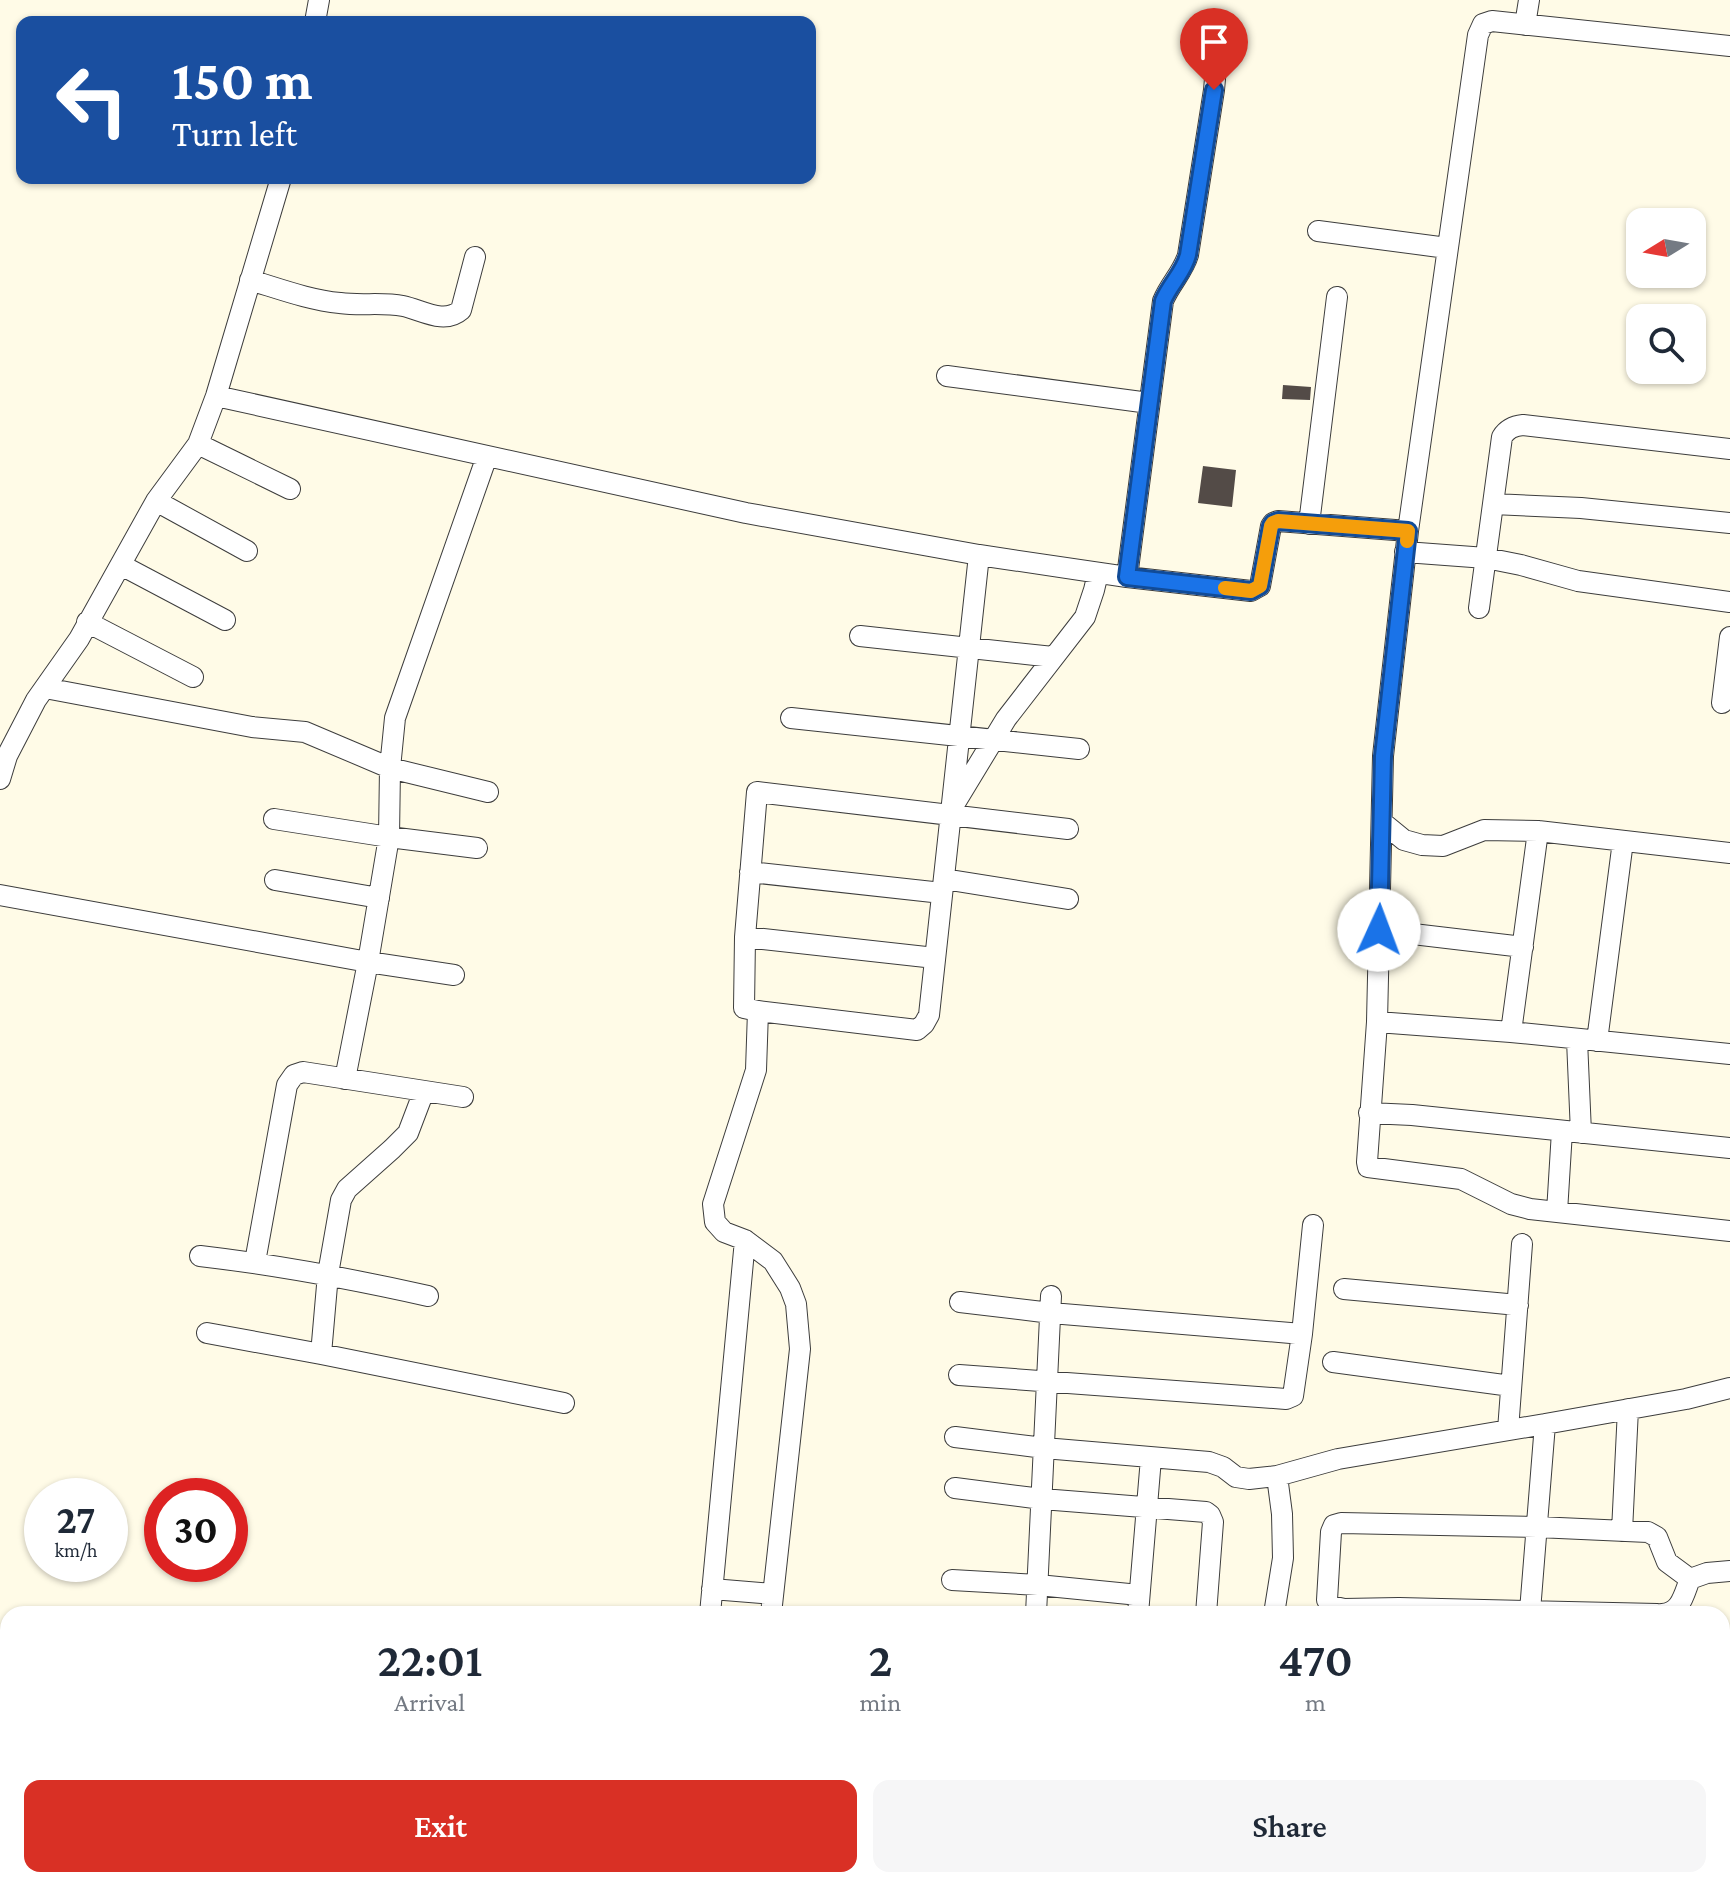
<!DOCTYPE html>
<html lang="en">
<head>
<meta charset="utf-8">
<style>
  :root { --surface:#fff; --page:#f6f6f7; --text:#1f2937; --muted:#747a83; --accent:#d93025 }
  body { margin:0; font-family:"Crimson Pro",serif; background:var(--page); color:var(--text); height:100vh; display:flex; flex-direction:column; font-size:30px; white-space:nowrap }
  * { box-sizing:border-box; margin:0 }
  p { font-size:26px; color:var(--muted) }
  .icon { flex:none; width:44px; height:44px; fill:none; stroke:currentColor; stroke-width:2; stroke-linecap:round; stroke-linejoin:round }
  .map { position:relative; flex:1; overflow:hidden }
  .sheet { position:absolute; left:0px; top:1606px; width:1730px; height:282px; display:flex; flex-direction:column; background:var(--surface); border-radius:24px 24px 0 0; box-shadow:0 2px 6px #0004 }
  .sheet>* { flex:none }
  .top-card { position:absolute; left:16px; top:16px; width:800px; height:168px; border-radius:16px; box-shadow:0 2px 6px #0004; background:#1a4fa0; color:#fff; overflow:hidden }
  .needle { width:52px; rotate:259deg }
  .tools { position:absolute; left:1626px; top:208px; display:grid; gap:16px }
  .tools a { display:grid; place-items:center; width:80px; height:80px; border-radius:16px; background:var(--surface); box-shadow:0 2px 6px #0004; font-size:40px }
  .speed { position:absolute; left:24px; top:1478px; display:flex; gap:16px; font-size:40px; font-weight:700; text-align:center }
  .speed>* { display:grid; place-content:center; width:104px; height:104px; border-radius:50%; background:var(--surface); box-shadow:0 2px 6px #0004; line-height:1 }
  .speed small { font-size:20px; font-weight:400 }
  .speed .limit { border:12px solid #d22; background:#fff; color:#111 }
  .pin { position:absolute; display:grid; place-items:center; width:68px; height:68px; color:#fff; margin:-82px -34px; border-radius:50% 50% 50% 0; rotate:-45deg; box-shadow:0 0 8px #0007 }
  .pin .icon { rotate:45deg }
  .me { position:absolute; width:88px; margin:-44px; rotate:2deg; stroke-linejoin:round; filter:drop-shadow(0 0 6px #0008) }
  .turn { display:flex; align-items:center; gap:28px; height:168px; padding:0 24px; font-size:36px }
  .turn .icon { width:104px; height:104px; stroke-width:2.5 }
  .turn b { display:block; font-size:56px; line-height:68px }
  .eta { display:flex; justify-content:space-evenly; align-items:center; height:136px; text-align:center }
  .eta b { font-size:48px; font-weight:600; line-height:56px }
  .action { display:flex; gap:16px; margin-top:auto; padding:16px 24px }
  .action a { flex:1; height:92px; border-radius:16px; background:var(--accent); color:#fff; font-size:32px; font-weight:600; line-height:92px; text-align:center }
  .action a+a { background:var(--page); color:var(--text) }
  .map>svg:first-child { display:block }
  .building { fill:#534b47 }
  .lines { fill:none; stroke-linecap:round; stroke-linejoin:round }
  .minor-casing { stroke:#3d3d3d; stroke-width:22 }
  .minor { stroke:#fff; stroke-width:20 }
  .route-casing { stroke:#114b97; stroke-width:20 }
  .route { stroke:#1a73e8; stroke-width:14 }
  .slow { stroke:#f59e0b; stroke-width:14 }
</style>
</head>
<body>
<div class="map">
<svg width="1730" height="1887" viewBox="0 0 1730 1887">
  <rect width="100%" height="100%" fill="#fffbe7"/>
  <path class="building" d="M1283,385L1311,387L1310,400L1282,399Z
    M1203,466L1236,470L1232,507L1198,503Z"/>
  <g class="lines">
    <g class="minor-casing">
      <path id="minor" d="M315,22L319,0
        M1525,25L1529,0
        M1318,231L1447,248
        M250,280C280,289 309,300 340,303C361,306 382,302 403,306C422,310 444,325 461,310L475,257
        M947,376L1149,403
        M216,396L746,513L979,555
        M198,444L290,489
        M156,501L247,551
        M1493,504L1581,508L1730,523
        M1309,524L1337,297
        M1408,531L1383,756L1377,1022L1511,1032L1730,1054
        M1405,552L1486,558L1521,565L1578,581L1730,602
        M121,565L225,620
        M1127,577L1163,301C1170,284 1183,272 1188,255L1214,90L1218,45
        M1479,608L1502,437C1507,429 1513,426 1523,425L1730,449
        M87,622L193,677
        M860,636L1053,657
        M45,688L252,727L305,732L390,768L488,792
        M1722,703L1730,637
        M791,718L1079,749
        M0,779L7,756L36,700L79,639L156,501L198,444L216,396L281,178
        M955,803L1006,719L1085,617L1094,590L1098,573
        M274,819L389,837L477,848
        M1382,822L1404,840L1422,845L1443,846L1484,830L1538,831L1730,853
        M750,872L942,893
        M944,879L1068,899
        M275,880L379,898
        M0,895L368,962L454,975
        M1379,930L1523,947
        M745,937L935,958
        M758,1011L917,1030L924,1024L929,1015L979,555L1127,577L1251,591L1260,586L1271,526L1273,523L1278,521L1408,531L1478,35L1483,24L1492,21L1730,46
        M1377,1022L1367,1162L1368,1167L1461,1179L1511,1204L1530,1209L1730,1231
        M1511,1032L1538,831
        M1577,1040L1581,1133
        M1597,1041L1623,841
        M345,1079L368,962L389,837L390,768L395,718L487,456
        M1369,1113L1412,1115L1730,1148
        M1557,1212L1562,1131
        M200,1256C277,1265 352,1279 428,1296
        M255,1262L287,1085L294,1075L303,1072L463,1097
        M1344,1289L1518,1305
        M960,1302L1051,1313L1302,1334
        M207,1333L321,1354L564,1403
        M321,1354L328,1274L341,1200L347,1189L392,1149L408,1133L424,1091
        M1333,1362L1511,1386
        M959,1375L1286,1399L1293,1396L1302,1334L1313,1225
        M1508,1430L1522,1244
        M955,1437L1044,1448L1209,1462L1223,1467L1236,1477L1249,1479L1277,1476L1338,1459L1545,1424
        M955,1488L1042,1499L1206,1512L1210,1515L1213,1522L1206,1614
        M1622,1531L1628,1409
        M952,1580L1038,1585L1139,1595
        M712,1589L773,1594
        M1530,1611L1545,1424L1686,1399L1730,1388
        M710,1614L745,1240
        M771,1614L800,1349L796,1304L790,1288L773,1261L745,1240L724,1232L715,1222L713,1204L756,1070L758,1011L744,1008L745,937L757,792L1068,829
        M1036,1614L1051,1296
        M1138,1614L1151,1458
        M1274,1614L1283,1558L1282,1514L1277,1476
        M1657,1614L1399,1608L1344,1609L1331,1606L1327,1600L1331,1532L1334,1525L1341,1523L1537,1527L1648,1532L1657,1537L1667,1562L1690,1579
        M1662,1614C1681,1613 1684,1594 1690,1579L1707,1573L1730,1571
        M0,1705H8
        M1722,1808H1730
        M1022,1887L1023,1880
        M1164,1887V1880"/>
    </g>
    <use href="#minor" class="minor"/>
  </g>
  <g class="lines">
    <g class="route-casing">
      <path id="route" d="M1214,90L1188,255C1184,272 1170,284 1163,301L1127,577L1251,591L1260,586L1271,526L1273,523L1278,521L1408,531L1383,756L1379,930"/>
    </g>
    <use href="#route" class="route"/>
    <path class="slow" d="M1225,588L1251,591L1260,586L1271,526L1273,523L1278,521L1408,531L1407,541"/>
  </g>
</svg>
<div class="tools">
<a><svg class="needle" viewBox="-14 -14 28 28"><path d="M0-13l5 13h-10z" fill="#e53935"/><path d="M0 13l5-13h-10z" fill="#747a83"/></svg></a>
<a><svg class="icon" aria-label="search" viewBox="0 0 24 24"><circle cx="10" cy="10" r="6"/><path d="M15 15l6 6"/></svg></a>
</div>
<div class="speed"><div>27<small>km/h</small></div><div class="limit">30</div></div>
<div class="pin" style="left:1214px;top:90px;background:#d93025"><svg class="icon" aria-label="arrive" viewBox="0 0 24 24"><path d="M6 21V4h12l-3 4 3 4H6"/></svg></div>
<svg class="me" style="left:1379px;top:930px" viewBox="-20 -20 40 40"><circle r="19" fill="#fff"/><path d="M0-13L10 11 0 6-10 11z" fill="#1a73e8"/></svg>
<div class="top-card">
<div class="turn"><svg class="icon" aria-label="left" viewBox="0 0 24 24"><path d="M17 20v-9H6M10 6l-5 5 5 5"/></svg><div><b>150 m</b>Turn left</div></div>
</div>
<section class="sheet">
<div class="eta">
<div><b>22:01</b><p>Arrival</p></div>
<div><b>2</b><p>min</p></div>
<div><b>470</b><p>m</p></div>
</div>
<div class="action"><a>Exit</a><a>Share</a></div>
</section>
</div>
</body>
</html>
